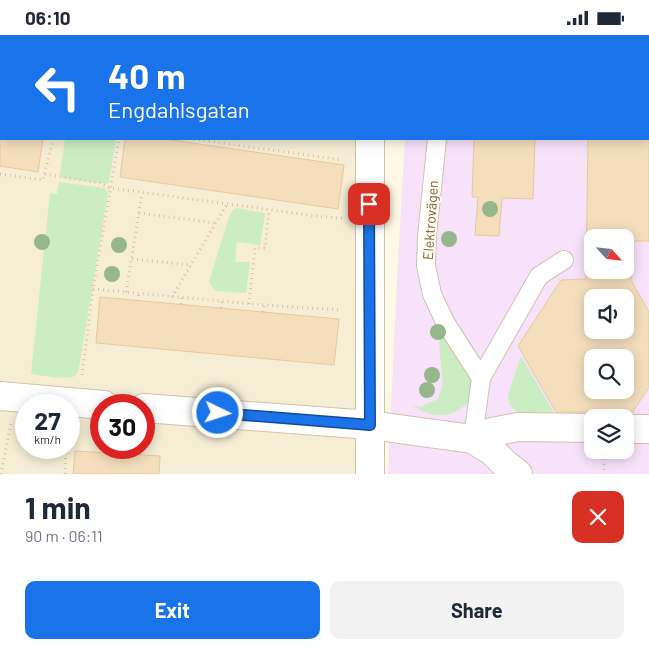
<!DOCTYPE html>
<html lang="en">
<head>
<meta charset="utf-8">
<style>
  :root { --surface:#fff; --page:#f2f2f3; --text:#1f2937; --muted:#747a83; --accent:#1a73e8 }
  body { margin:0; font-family:Barlow,sans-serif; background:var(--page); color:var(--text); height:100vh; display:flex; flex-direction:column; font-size:19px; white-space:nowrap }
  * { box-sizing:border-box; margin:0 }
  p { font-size:16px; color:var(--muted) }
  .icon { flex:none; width:28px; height:28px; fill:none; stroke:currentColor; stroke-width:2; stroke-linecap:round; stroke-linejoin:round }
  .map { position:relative; height:439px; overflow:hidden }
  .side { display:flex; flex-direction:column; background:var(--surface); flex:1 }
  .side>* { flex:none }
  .guide { position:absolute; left:0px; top:0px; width:650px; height:105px; box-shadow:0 2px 12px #0003; background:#1a73e8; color:#fff; overflow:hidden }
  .needle { width:32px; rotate:117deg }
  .fabs { position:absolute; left:584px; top:194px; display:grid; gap:10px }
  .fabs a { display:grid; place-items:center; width:50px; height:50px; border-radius:10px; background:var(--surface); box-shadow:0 2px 12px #0003; font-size:25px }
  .speed { position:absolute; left:15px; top:359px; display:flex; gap:10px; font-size:25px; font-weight:700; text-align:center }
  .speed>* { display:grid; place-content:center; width:65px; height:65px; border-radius:50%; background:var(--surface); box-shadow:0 2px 12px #0003; line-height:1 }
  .speed small { font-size:12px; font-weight:400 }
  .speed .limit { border:8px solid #d22; background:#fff; color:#111 }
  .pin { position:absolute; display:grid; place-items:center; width:42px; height:42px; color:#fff; margin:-21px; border-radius:10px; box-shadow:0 2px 8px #0006 }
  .me { position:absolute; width:55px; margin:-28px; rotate:94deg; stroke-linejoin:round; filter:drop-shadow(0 0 4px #0008) }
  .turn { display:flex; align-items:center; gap:18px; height:105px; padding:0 25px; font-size:22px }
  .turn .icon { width:65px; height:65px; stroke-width:2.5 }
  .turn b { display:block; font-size:35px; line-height:42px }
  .round { display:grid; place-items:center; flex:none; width:52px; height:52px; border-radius:10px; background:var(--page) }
  .headline { display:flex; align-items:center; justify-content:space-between; height:85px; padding:0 25px }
  h1 { font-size:30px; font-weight:700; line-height:38px }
  .cta { display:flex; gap:10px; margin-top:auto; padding:10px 25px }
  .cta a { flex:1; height:58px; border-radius:10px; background:var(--accent); color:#fff; font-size:20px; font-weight:700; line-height:58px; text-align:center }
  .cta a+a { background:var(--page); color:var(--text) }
  .status { display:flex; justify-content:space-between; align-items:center; height:35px; padding:0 25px; background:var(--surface); direction:ltr }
  .status svg { height:14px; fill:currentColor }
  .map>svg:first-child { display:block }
  .residential { fill:#f5edd4; fill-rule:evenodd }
  .education { fill:#f6e3fa; fill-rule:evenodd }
  .green { fill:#ccecc4 }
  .building { fill:#f4debc; stroke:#e8c89c; fill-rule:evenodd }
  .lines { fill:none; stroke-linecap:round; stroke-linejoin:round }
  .service-casing { stroke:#d0c3ab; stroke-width:20 }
  .minor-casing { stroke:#d0c3ab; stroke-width:30 }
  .path { stroke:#dac29f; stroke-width:3; stroke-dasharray:1 4; stroke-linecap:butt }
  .service { stroke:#fff; stroke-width:18 }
  .minor { stroke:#fff; stroke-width:28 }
  .tree { fill:#98b68b }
  .route-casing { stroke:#114b97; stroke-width:12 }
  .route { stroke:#1a73e8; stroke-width:9 }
  .labels { text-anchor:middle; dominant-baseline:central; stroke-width:4; stroke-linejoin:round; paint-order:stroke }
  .street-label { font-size:14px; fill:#786349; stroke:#fffcee }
</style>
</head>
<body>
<div class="status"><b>06:10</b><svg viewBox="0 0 49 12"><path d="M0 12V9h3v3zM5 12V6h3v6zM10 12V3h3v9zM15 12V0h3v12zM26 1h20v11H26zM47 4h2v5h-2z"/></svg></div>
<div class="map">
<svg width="649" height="439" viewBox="0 0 649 439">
  <rect width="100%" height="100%" fill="#fdf9e6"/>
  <path class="residential" d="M0,0H362V1H1V104H361L355,439H0ZM26,370H69V412H26ZM101,370H144V412H101Z"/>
  <path class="education" d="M412,0H649V439H388L397,244L405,104H649V1H412ZM592,202H625V235H592ZM592,262H625V295H592ZM592,322H625V355H592ZM592,382H625V415H592Z"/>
  <path class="green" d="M65,104H116L109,147L107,149L62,143L60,139Z
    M59,147L104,153L108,158L79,333C78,334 77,339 76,340C70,346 40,340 31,339L50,158L57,159Z
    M237,173L265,178L260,210L237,207L235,227H250L246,258L217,256L212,252L209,247L228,185L233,175Z
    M443,296C453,312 467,328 471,346C476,369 456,381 436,380C426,379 419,374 411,370L420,372L438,364L443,349L439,309Z
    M521,321L555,379L524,380L516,376L510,370L508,359Z"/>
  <path class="building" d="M0,104H43L38,137L0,131Z
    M125,104H165L344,130L338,174L120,142Z
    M474,104H535L533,164L502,163L499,201L475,200L478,162H472Z
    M588,104H649V206H632L631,245L649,277V352L632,378H625L618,380L615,382H602L600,379L592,377H556L518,311L561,245L586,244ZM592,202H625V235H592ZM592,262H625V295H592ZM592,322H625V355H592Z
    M100,262L339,284L334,330L96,308Z
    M75,416L160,421L159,439H73Z"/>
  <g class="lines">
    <g class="service-casing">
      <path id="service" d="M437,104L427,201L426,231L432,259L445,287L481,343
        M472,404L475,388L481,343L539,241L564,225"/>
    </g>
    <g class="minor-casing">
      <path id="minor" d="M371,0V1
        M0,28L1,29
        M0,361L104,370
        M144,373L370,390L472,404L492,416L504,428L518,439
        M625,394H649
        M472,404L492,397L518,392L592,393
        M370,439C371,327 369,216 370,104"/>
    </g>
    <path class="path" d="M148,0L156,1
      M610,0L612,1
      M134,1V0
      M575,1L578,0
      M0,79H1
      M194,104L342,125
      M0,139L43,145L53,104
      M45,139L100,148L110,153L324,182L343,183
      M139,178L215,188
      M132,224L191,230
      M93,254L264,270L342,275
      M126,257L142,158
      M172,262L227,169
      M138,266L139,258
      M181,269L182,262
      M249,269L255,213H265L269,175
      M221,273L222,266
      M263,277L264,270
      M82,340L93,254L119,104
      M603,420H604V439
      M1,439L11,388
      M65,439L66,412"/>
    <use href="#service" class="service"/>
    <use href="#minor" class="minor"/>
  </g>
  <g class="tree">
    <circle cx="490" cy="174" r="8"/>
    <circle cx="449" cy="204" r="8"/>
    <circle cx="42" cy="207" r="8"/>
    <circle cx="119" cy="210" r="8"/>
    <circle cx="112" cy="239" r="8"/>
    <circle cx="438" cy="297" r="8"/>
    <circle cx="432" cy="340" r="8"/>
    <circle cx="427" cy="355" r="8"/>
  </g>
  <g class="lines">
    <g class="route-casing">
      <path id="route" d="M218,378L370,390L369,169"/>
    </g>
    <use href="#route" class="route"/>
  </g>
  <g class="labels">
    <g class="street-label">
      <text transform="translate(430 185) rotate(-86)">Elektrovägen</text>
    </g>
  </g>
</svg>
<div class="fabs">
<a><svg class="needle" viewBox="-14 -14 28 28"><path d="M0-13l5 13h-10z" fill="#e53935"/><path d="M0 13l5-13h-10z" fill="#747a83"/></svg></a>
<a><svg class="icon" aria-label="sound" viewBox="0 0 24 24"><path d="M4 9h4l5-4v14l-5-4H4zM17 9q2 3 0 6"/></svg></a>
<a><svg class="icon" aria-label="search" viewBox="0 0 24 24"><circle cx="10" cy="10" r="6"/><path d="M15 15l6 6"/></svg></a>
<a><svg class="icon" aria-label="layers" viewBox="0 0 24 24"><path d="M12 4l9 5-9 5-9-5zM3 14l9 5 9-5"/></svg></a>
</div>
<div class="speed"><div>27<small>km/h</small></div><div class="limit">30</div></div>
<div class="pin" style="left:369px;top:169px;background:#d93025"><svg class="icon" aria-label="arrive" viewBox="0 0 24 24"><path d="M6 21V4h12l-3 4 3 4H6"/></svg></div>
<svg class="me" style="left:218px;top:378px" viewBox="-20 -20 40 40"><circle r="17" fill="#1a73e8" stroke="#fff" stroke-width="3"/><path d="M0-11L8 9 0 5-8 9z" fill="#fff"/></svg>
<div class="guide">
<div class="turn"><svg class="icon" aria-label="left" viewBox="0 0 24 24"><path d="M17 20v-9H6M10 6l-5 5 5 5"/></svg><div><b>40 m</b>Engdahlsgatan</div></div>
</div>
</div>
<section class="side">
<div class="headline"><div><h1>1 min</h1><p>90 m · 06:11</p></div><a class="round" style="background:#d93025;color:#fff"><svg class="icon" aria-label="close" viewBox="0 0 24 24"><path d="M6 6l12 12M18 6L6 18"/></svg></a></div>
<div class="cta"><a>Exit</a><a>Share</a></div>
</section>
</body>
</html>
